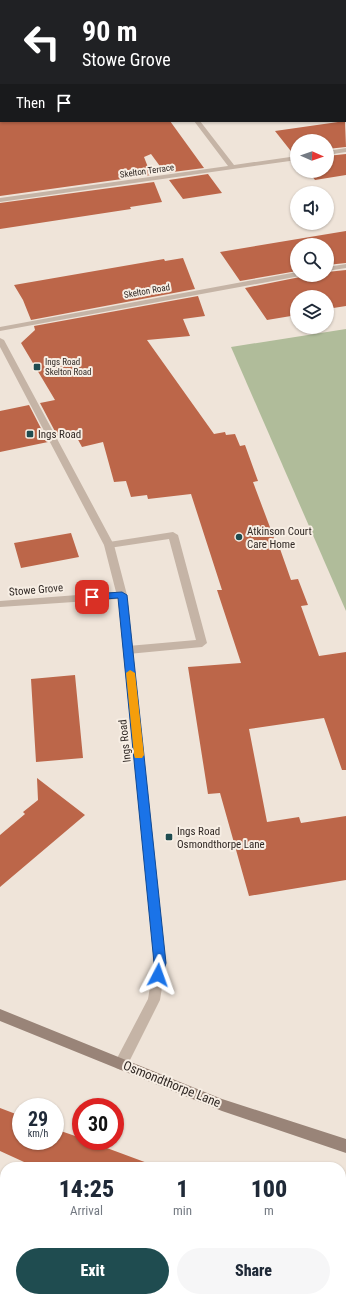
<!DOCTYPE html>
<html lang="en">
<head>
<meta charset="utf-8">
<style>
  :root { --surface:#fff; --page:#f6f6f7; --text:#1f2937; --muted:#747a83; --accent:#1f4c50 }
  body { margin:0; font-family:"Roboto Condensed",sans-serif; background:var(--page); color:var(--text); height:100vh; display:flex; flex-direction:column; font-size:15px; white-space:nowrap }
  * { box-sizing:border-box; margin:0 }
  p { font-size:13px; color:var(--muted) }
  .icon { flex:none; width:22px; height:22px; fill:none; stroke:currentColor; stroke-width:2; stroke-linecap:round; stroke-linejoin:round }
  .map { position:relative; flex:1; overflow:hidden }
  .panel { position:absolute; left:0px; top:1162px; width:346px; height:140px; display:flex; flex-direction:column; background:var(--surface); border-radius:16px 16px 0 0; box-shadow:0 1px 3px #0004 }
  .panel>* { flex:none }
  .guide { position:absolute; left:0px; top:0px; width:346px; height:122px; box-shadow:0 1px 3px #0004; background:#202124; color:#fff; overflow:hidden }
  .needle { width:26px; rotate:92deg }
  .buttons { position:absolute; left:290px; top:134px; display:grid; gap:8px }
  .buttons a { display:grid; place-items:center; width:44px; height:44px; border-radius:50%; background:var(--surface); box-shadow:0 1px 3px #0004; font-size:20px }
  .speed { position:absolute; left:12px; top:1098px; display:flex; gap:8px; font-size:20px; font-weight:700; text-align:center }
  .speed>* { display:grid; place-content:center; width:52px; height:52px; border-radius:50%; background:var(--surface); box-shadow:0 1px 3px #0004; line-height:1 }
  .speed small { font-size:10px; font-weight:400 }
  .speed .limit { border:6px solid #d22; background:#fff; color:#111 }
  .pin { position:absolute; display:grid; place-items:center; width:34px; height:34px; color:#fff; margin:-17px; border-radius:8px; box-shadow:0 2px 6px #0006 }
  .me { position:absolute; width:44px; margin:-22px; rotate:4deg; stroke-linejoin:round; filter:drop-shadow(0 0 3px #0008) }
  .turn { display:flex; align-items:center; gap:14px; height:84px; padding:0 16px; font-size:18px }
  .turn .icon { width:52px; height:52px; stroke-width:2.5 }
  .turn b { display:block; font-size:28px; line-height:34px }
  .then { display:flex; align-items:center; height:38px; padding:0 16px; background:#0003; gap:8px; font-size:15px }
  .eta { display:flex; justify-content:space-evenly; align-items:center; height:68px; text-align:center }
  .eta b { font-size:24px; font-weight:800; line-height:28px }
  .cta { display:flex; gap:8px; margin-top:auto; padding:8px 16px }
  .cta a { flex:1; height:46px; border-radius:24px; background:var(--accent); color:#fff; font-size:16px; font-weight:800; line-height:46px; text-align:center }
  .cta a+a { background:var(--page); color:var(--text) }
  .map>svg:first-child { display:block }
  .green { fill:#b0bc9a }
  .building { fill:#bc6649 }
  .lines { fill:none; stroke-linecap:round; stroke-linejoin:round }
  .lane { fill:#c5b4a6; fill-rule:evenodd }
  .street { fill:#c5b4a6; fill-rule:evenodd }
  .secondary { fill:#998478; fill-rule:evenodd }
  .route { fill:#1a73e8; stroke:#114b97 }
  .slow { fill:#f59e0b }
  .poi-dot { fill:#1f4c50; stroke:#f7eee4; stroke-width:1.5 }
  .labels { text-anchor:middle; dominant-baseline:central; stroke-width:4; stroke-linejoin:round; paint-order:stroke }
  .far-street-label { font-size:9px; fill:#322a26; stroke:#f7eee4 }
  .far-poi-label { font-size:9px; fill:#322a26; stroke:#f7eee4; text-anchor:start }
  .poi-label { font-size:11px; fill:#322a26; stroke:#f7eee4; text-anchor:start }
  .street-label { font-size:11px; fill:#322a26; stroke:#f7eee4 }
  .near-street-label { font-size:13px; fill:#322a26; stroke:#f7eee4 }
</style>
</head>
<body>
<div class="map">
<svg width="346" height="1302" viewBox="0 0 346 1302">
  <rect width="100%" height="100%" fill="#efe4d9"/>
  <path class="green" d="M346,329V611L231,347Z"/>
  <path class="building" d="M0,121H170L204,168L165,173L151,154L144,157L151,175L0,196Z
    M345,121L346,147L327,149V141H297V155H294L275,131Z
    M346,154V175L315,180L308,171H327V156Z
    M208,174L222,193L183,199L169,180Z
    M154,182L162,202L130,207L131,209L0,229V203Z
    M346,231V263L327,265V245H297V271L240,281L220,252Z
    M183,258L195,289L31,320L23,300L14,285L164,259L165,261Z
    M346,270V306L327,309V297H297V315L267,320L245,288L300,277L301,275H327V272Z
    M198,296L205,316L183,319L190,336L147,340L214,434L225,432L226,435L235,434L240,446L245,445L258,481L253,482L277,546H279L291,580L298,579L308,605L301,606L319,656L346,652V770H342L324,718L249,729L267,822L299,817L301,823L346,816V880L249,896L220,793L208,794L188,667L241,663L217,590H222L191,494L148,499L147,495L131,497L126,481L114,482L103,442L82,447L76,436L59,439L40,403L55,400L21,343L35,330L34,326Z
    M29,405L48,442L0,452V411Z
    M71,533L79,557L21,568L14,543Z
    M75,675L83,758L36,762L31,679Z
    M37,778L85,815L0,887V835L25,814L23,812L38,800Z
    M0,1108L21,1116V1141H55V1129L81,1138V1141H88L150,1164L149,1167H35L0,1151Z"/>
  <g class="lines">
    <path class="lane" d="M173,532L178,535L207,643L202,647L128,654L124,653L123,650L124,647L128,646L196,640L169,539L109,548L104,545L109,542Z"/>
    <path class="street" d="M4,0H14L3,1Z
      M101,0H111L100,1Z
      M305,0H319L304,1Z
      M330,0H336L337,1H331Z
      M345,9H346V13H345Z
      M345,28H346V32H345Z
      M0,35H1V39H0Z
      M194,121H200L234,165L297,156V160L0,202V198L228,166Z
      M346,148V152L327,155V151Z
      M346,264V268L327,271V267Z
      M297,272V275L300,276L0,331V327Z
      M0,338L4,340L114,545L127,595L166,963L160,1000L126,1068L121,1070L116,1068L114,1064L148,999L154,963L118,599L0,607V601L116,592L104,545L0,347Z"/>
    <path class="secondary" d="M0,1009L222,1099L346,1139V1153L222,1111L0,1021Z"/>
  </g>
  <path class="route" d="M122,592L127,595L166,963L162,979L158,980L154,979L152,975L154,963L118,598L92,600L87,597L92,594Z"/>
  <path class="slow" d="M130,670L135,673L144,755L142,758H135L134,755L126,673Z"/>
  <g class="poi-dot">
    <rect x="33" y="363" width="8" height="8" rx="2"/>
    <rect x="26" y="430" width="8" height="8" rx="2"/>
    <circle cx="239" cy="537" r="4"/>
    <rect x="165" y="833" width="8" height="8" rx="2"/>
  </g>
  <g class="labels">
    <g class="far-street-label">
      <text transform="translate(147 171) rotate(-8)">Skelton Terrace</text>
      <text transform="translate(147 291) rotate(-10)">Skelton Road</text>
    </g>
    <g class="far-poi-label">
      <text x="45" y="362">Ings Road<tspan x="45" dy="10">Skelton Road</tspan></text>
    </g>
    <g class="poi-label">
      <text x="38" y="434">Ings Road</text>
      <text x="247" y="531">Atkinson Court<tspan x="247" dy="13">Care Home</tspan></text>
      <text x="177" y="831">Ings Road<tspan x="177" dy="13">Osmondthorpe Lane</tspan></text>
    </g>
    <g class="street-label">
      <text transform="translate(36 590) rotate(-5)">Stowe Grove</text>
      <text transform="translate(125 741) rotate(-96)">Ings Road</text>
    </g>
    <g class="near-street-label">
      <text transform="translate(172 1084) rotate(22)">Osmondthorpe Lane</text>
    </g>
  </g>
</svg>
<div class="buttons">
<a><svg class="needle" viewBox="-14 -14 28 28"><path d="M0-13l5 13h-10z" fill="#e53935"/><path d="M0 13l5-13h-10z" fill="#747a83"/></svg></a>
<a><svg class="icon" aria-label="sound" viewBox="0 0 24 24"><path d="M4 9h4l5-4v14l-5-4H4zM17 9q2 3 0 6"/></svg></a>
<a><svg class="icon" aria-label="search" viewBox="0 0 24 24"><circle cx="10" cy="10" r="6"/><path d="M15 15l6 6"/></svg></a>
<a><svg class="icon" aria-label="layers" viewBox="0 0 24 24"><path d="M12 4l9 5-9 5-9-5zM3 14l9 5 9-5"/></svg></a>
</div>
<div class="speed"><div>29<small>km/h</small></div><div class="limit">30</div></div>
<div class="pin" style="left:92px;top:597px;background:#d93025"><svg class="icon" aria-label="arrive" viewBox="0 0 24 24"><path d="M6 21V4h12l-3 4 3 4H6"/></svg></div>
<svg class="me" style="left:158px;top:975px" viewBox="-20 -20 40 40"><path d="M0-17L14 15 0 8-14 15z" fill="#1a73e8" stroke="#fff" stroke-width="4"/></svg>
<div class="guide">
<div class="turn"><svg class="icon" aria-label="left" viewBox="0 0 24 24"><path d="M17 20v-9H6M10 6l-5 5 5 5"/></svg><div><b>90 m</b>Stowe Grove</div></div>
<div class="then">Then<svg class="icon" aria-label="arrive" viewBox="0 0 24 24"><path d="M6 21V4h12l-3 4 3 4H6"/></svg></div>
</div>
<section class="panel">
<div class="eta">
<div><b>14:25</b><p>Arrival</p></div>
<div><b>1</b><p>min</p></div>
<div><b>100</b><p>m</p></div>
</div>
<div class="cta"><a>Exit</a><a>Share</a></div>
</section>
</div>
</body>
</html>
